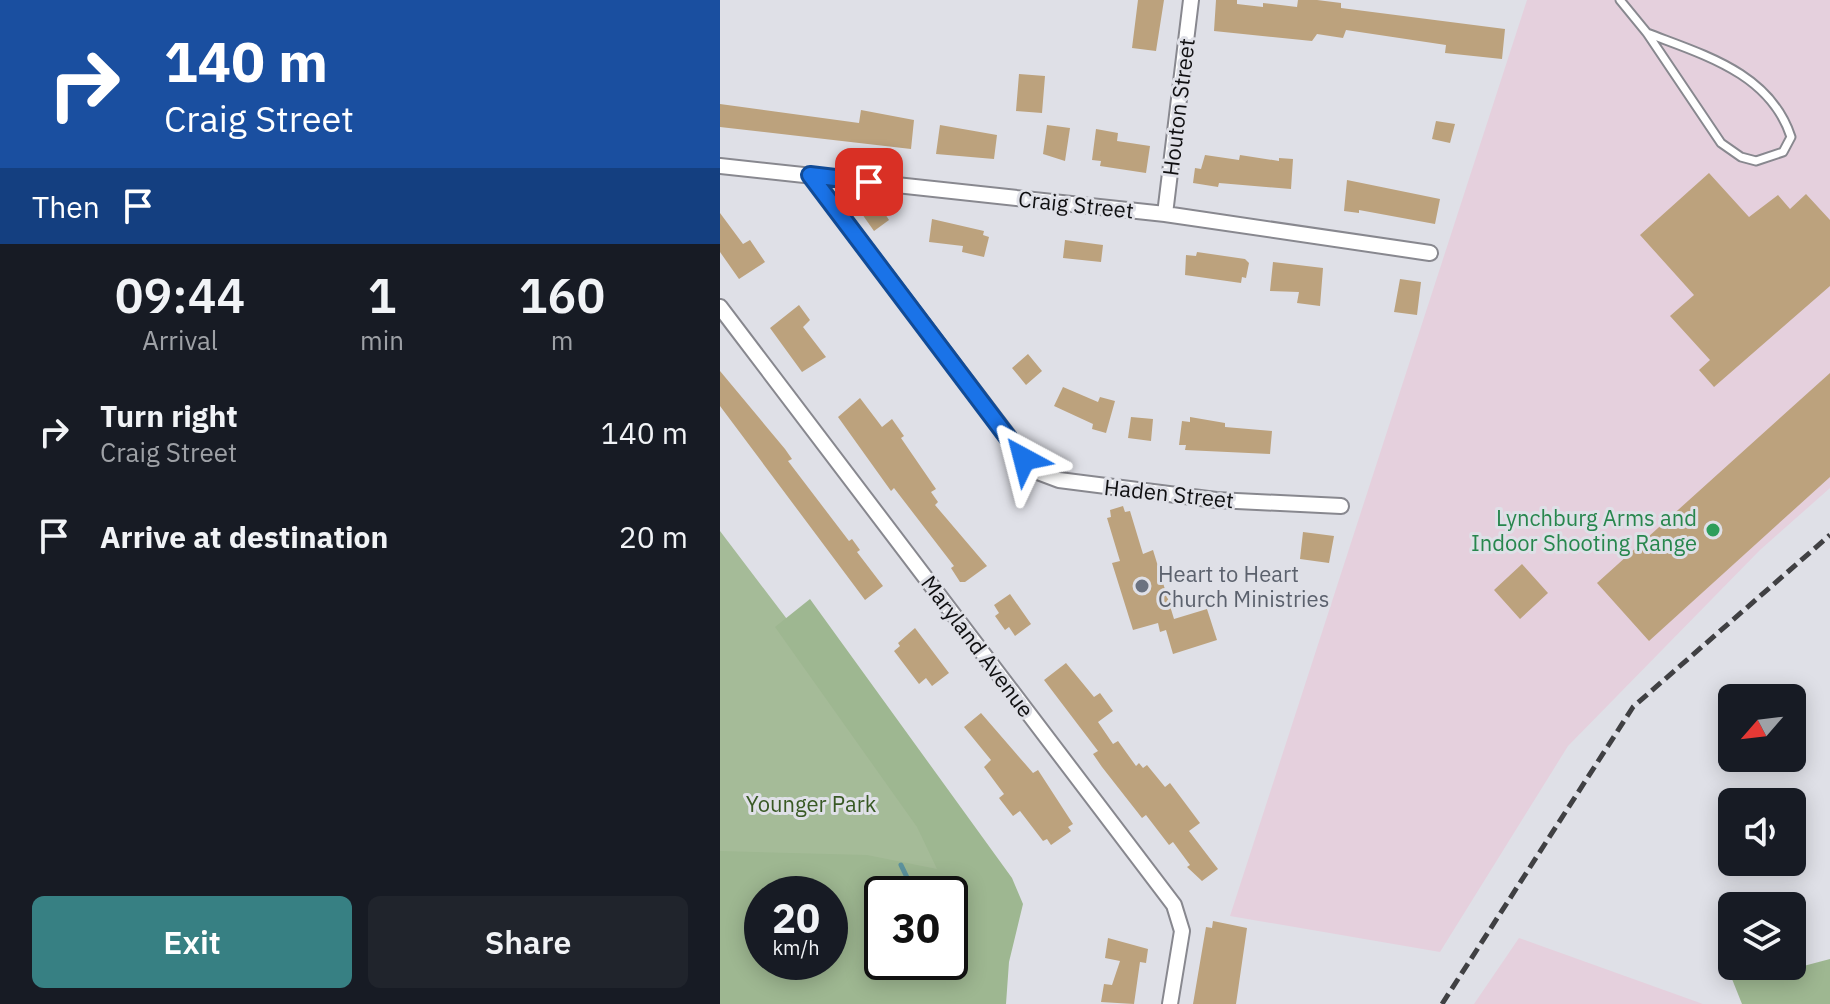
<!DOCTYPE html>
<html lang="en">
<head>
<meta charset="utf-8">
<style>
  :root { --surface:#171b24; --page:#20242c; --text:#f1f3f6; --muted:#9ea1a6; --accent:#378083 }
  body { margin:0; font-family:"IBM Plex Sans",sans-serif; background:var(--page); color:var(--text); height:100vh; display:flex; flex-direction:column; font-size:30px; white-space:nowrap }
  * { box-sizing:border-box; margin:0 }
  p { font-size:26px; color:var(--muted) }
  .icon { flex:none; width:44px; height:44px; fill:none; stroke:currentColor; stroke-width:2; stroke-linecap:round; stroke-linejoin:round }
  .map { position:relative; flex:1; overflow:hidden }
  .panel { display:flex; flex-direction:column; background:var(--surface); width:720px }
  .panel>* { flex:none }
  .top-card { background:#1a4fa0; color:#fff; overflow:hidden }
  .needle { width:52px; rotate:242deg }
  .tools { position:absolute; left:998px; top:684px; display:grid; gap:16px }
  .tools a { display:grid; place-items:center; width:88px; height:88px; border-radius:12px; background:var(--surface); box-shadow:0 4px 20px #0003; font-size:40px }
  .speed { position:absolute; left:24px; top:876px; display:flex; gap:16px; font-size:40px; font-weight:700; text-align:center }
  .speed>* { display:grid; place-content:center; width:104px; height:104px; border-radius:50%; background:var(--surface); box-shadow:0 4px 20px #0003; line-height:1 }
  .speed small { font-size:20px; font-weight:400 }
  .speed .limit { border:4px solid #111; border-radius:12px; background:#fff; color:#111 }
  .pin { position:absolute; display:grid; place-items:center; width:68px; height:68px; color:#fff; margin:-34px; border-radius:16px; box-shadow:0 4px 12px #0006 }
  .me { position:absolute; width:88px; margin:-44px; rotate:322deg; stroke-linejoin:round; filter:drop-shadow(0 0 6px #0008) }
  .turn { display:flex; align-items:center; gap:28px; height:168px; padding:0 32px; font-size:36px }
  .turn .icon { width:104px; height:104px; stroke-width:2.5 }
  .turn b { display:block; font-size:56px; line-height:68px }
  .then { display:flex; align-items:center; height:76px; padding:0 32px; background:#0003; gap:16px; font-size:30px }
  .eta { display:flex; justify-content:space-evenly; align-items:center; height:136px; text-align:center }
  .eta b { font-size:48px; font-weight:600; line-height:56px }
  .button { display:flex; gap:16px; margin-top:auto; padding:16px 32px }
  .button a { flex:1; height:92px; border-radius:12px; background:var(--accent); color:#fff; font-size:32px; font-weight:600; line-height:92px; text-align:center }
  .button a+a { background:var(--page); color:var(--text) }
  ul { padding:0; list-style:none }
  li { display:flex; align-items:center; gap:24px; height:104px; padding:0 32px }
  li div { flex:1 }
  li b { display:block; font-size:30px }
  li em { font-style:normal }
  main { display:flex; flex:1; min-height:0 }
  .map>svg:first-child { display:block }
  .industrial { fill:#e5d0dd }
  .green { fill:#a5bb98; fill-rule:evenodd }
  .forest { fill:#9eb791; fill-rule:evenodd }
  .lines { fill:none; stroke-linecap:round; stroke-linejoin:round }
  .stream { stroke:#5d939e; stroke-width:5 }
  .building { fill:#bca27d }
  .lane-casing { stroke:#88888f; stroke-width:11 }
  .street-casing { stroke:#88888f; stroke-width:18 }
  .lane { stroke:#fff; stroke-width:7 }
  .street { stroke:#fff; stroke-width:14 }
  .rail { stroke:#404043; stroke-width:5; stroke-dasharray:12 6; stroke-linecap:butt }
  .route-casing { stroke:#114b97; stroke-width:20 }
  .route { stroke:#1a73e8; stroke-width:14 }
  .leisure-dot { fill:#2e9e5b; stroke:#dfe0e7; stroke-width:3 }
  .worship-dot { fill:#6b7280; stroke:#dfe0e7; stroke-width:3 }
  .labels { text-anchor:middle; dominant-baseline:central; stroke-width:6; stroke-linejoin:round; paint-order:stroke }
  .street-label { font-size:22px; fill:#101012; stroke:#dfe0e7 }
  .leisure-label { font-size:22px; fill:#27864d; stroke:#dfe0e7; text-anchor:end }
  .worship-label { font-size:22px; fill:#5b616d; stroke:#dfe0e7; text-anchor:start }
  .park-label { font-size:22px; fill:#395924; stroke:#dfe0e7 }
</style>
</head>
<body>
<main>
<section class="panel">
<div class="top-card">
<div class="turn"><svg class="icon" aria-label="right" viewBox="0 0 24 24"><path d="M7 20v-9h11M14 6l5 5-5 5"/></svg><div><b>140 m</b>Craig Street</div></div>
<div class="then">Then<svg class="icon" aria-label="arrive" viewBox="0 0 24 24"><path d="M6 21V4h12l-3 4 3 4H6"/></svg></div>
</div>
<div class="eta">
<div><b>09:44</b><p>Arrival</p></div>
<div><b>1</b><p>min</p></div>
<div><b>160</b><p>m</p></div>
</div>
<ul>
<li><svg class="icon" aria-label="right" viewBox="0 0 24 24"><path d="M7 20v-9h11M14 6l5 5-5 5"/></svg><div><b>Turn right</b><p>Craig Street</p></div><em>140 m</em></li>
<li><svg class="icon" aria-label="arrive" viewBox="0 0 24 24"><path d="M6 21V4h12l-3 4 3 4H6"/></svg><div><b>Arrive at destination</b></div><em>20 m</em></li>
</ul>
<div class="button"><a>Exit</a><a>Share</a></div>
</section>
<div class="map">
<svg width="1110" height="1004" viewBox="0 0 1110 1004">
  <rect width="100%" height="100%" fill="#dfe0e7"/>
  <path class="industrial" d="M807,0H1110V488L1040,550L848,746L720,952L510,916Z
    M799,938L983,1004H754Z"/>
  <path class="green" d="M0,531L282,902L226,1004L0,1002ZM42,894H110V962H42ZM162,894H230V962H162Z"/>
  <path class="forest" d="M90,599L292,878L303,904L289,962L286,1004H0V851L147,855L217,869L197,827L55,627ZM110,894V962H42V894ZM162,894H230V962H162Z
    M1110,959V1004H1022L1010,974L1034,979Z"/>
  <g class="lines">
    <path class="stream" d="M181,865L195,894"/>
  </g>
  <path class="building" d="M418,0H444L436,51L412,48Z
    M496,0H517V4L543,7V3L577,7L578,0H597L621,3V8L785,29L782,59L725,53L726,45L626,30L623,38L597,34L592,41L494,31Z
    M299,74L325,76L322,113L296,111Z
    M0,104L139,123L141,110L194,120L191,149L0,127Z
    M716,121L735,124L730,143L712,139Z
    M220,125L277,135L274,159L216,154Z
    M327,125L350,128L345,161L323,154Z
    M376,129L398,133L397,141L430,146L426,173L380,166L381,161L372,160Z
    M485,155L519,160L520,155L559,161V158L573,159L571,189L499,183L498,187L473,183L475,168L481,169Z
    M989,173L1029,217L1058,195L1070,209L1086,194L1110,220V286L994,387L979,370L990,360L950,316L974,295L920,235Z
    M627,180L720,199L715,224L639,210V213L624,211Z
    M158,203L169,220L154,231L142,214Z
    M0,213L23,244L30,240L45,262L19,279L0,252Z
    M212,219L264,231L263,235L269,237L264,257L242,252L243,246L209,242Z
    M345,240L383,245L381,262L343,258Z
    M477,252L525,259L529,263L526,278L522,277L521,283L465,275L466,255L476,256Z
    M553,262L603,268L600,306L577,303L579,292L550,291Z
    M680,279L701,282L697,315L674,312Z
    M79,305L90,320L83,327L106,357L82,372L50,328Z
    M308,354L322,371L306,385L292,368Z
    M0,371L65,449L72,459L68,461L129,541L132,539L140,550L137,552L163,586L145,600L0,406Z
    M1110,373V477L929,641L877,583Z
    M343,387L378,402L380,397L395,401L386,433L372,429L373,424L334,406Z
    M140,398L162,427L172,419L184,436L181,438L216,489L211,492L218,502L215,505L267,566L245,582H240L231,568L234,566L174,488L171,491L118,417Z
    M411,417L433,419L431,441L408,438Z
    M470,417L505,423V427L552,431L550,454L465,450L466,445H459L462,421L470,422Z
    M403,506L405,512L410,511L423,554L433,550L454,619L487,609L497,640L453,654L446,630L440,632L438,623L413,630L392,563L400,561L387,518L391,517L390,510Z
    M583,532L614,536L609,563L580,559Z
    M802,564L828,593L800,619L774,590Z
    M290,594L311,624L295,636L289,627L285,630L275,616L279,613L274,605Z
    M195,628L229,673L212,686L206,678L199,684L174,651L180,646L178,643Z
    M346,663L374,697L380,693L393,711L378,722L393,744L398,741L416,766L419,763L423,768L427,765L445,787L450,783L480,823L469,831L498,869L482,881L467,867L470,865L453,842L449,845L426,815L422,818L382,767L373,754L378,751L324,680Z
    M261,713L313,773L318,770L353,824L348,827L351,831L331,845L327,839L323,841L300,811L293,816L279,798L284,794L264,767L271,760L244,727Z
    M493,921L527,928L516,1004H473L486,927L492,928Z
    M388,938L428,949L426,963L420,962L414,1004L381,1002L384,984L392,985L400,961L385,958Z"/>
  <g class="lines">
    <g class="lane-casing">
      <path id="lane" d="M900,0L927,33L1001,143L1021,157L1036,161L1063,152L1071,137C1050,73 984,55 927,33"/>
    </g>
    <g class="street-casing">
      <path id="street" d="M0,166L445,214L710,253
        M90,175L315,471L339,480L496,500L621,506
        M445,214L471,0
        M0,307L454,905L462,931L450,1004"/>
    </g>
    <use href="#lane" class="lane"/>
    <use href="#street" class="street"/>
    <path class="rail" d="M722,1004L913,707L1110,535"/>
  </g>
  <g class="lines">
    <g class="route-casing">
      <path id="route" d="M149,182L90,175L304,459"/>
    </g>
    <use href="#route" class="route"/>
  </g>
  <circle class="leisure-dot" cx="993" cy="530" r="8"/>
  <circle class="worship-dot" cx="422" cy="586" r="8"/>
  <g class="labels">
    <g class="street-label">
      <text transform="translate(458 107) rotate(-83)">Houton Street</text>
      <text transform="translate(356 204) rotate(6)">Craig Street</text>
      <text transform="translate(449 493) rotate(6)">Haden Street</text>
      <text transform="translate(258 646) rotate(53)">Maryland Avenue</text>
    </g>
    <g class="leisure-label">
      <text x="977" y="517">Lynchburg Arms and<tspan x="977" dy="25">Indoor Shooting Range</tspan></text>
    </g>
    <g class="worship-label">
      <text x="438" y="573">Heart to Heart<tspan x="438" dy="25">Church Ministries</tspan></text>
    </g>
    <g class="park-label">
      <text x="91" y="803">Younger Park</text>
    </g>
  </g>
</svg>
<div class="tools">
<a><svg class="needle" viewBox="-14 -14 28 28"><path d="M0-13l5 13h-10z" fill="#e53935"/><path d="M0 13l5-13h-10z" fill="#9ea1a6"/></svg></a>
<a><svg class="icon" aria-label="sound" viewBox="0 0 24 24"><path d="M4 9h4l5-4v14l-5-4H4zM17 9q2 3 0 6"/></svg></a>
<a><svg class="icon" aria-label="layers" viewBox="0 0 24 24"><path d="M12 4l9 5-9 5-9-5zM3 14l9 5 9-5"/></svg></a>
</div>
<div class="speed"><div>20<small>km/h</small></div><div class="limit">30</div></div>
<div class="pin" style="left:149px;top:182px;background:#d93025"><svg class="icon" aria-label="arrive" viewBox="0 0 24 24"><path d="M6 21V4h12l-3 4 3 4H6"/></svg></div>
<svg class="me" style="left:304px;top:459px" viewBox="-20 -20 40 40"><path d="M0-17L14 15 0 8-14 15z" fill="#1a73e8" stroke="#fff" stroke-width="4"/></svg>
</div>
</main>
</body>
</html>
